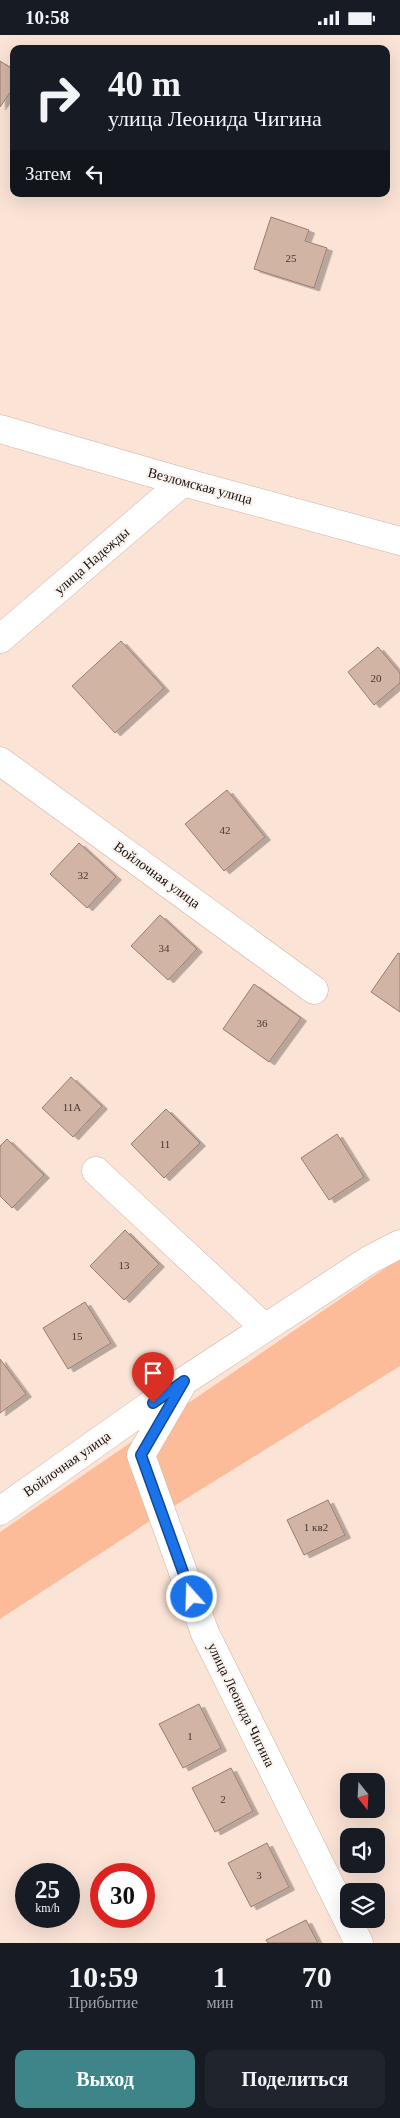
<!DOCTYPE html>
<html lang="ru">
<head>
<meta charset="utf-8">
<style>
  :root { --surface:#171b24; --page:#20242c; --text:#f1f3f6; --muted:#9ea1a6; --accent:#3d8589 }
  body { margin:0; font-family:"Times New Roman",serif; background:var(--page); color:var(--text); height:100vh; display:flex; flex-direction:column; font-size:19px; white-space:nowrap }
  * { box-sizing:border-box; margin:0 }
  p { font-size:16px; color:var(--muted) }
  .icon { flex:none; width:28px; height:28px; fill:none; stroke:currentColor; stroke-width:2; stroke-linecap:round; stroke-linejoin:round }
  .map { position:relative; height:1908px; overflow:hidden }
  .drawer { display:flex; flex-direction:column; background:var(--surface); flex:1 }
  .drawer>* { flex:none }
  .hud { position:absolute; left:10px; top:10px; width:380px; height:152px; border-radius:10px; box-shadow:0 5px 20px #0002; background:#171b24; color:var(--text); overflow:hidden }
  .needle { width:32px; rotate:162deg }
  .fabs { position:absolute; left:340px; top:1738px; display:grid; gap:10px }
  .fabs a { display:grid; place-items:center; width:45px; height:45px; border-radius:10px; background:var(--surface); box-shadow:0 5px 20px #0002; font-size:25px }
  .speed { position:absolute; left:15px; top:1828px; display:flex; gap:10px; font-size:25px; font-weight:700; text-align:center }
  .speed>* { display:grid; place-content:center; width:65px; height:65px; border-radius:50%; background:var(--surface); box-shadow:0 5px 20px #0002; line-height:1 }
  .speed small { font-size:12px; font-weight:400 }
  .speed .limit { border:8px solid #d22; background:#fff; color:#111 }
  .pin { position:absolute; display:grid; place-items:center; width:42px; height:42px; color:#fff; margin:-51px -21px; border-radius:50% 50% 50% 0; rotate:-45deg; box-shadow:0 0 5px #0007 }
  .pin .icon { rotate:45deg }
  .me { position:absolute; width:55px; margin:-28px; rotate:340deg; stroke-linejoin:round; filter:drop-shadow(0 0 4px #0008) }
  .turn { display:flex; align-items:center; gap:18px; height:105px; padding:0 15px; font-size:22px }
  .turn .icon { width:65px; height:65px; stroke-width:2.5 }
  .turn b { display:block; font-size:35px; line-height:42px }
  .then { display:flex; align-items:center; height:48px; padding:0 15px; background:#0003; gap:10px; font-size:19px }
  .eta { display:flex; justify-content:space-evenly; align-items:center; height:85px; text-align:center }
  .eta b { font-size:30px; font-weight:600; line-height:35px }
  .button { display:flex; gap:10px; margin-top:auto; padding:10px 15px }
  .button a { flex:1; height:58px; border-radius:10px; background:var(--accent); color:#fff; font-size:20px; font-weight:600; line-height:58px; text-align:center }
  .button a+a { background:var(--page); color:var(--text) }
  .status { display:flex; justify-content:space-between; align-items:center; height:35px; padding:0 25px; background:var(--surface); direction:ltr }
  .status svg { height:14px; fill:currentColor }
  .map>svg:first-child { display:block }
  .green { fill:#fdbc99 }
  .building { fill:#d1b4a4; stroke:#987d6e; filter:url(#shadow) }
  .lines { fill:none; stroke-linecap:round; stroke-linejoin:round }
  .minor-casing { stroke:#d0b3a3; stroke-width:29 }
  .minor { stroke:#fff; stroke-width:28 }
  .route-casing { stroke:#114b97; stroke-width:12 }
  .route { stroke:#1a73e8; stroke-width:9 }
  .labels { text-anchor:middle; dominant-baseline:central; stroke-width:4.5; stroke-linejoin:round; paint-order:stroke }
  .number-label { font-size:11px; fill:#473830 }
  .street-label { font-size:14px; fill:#190f0a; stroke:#faf4f1 }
</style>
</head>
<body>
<div class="status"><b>10:58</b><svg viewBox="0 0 49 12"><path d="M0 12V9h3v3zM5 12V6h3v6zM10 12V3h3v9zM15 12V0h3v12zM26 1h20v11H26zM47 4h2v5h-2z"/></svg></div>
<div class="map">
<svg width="400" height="1908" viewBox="0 0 400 1908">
  <defs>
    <filter id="shadow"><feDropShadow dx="5.5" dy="3" stdDeviation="0" flood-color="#0004"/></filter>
  </defs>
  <rect width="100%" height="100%" fill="#fbe3d6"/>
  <path class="green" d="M400,1223V1331L150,1486L0,1584V1497Z"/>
  <path class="building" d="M0,26L14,35V52L0,72Z
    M271,182L309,195L305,206L327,213L314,253L254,234Z
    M121,606L164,653L115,698L72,651Z
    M378,612L400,638V648L374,670L348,637Z
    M227,755L265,802L224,836L185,789Z
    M79,808L116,842L87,873L50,839Z
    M160,880L197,914L168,945L131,911Z
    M398,918L400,919V977L371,957Z
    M254,949L301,983L269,1027L223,994Z
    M71,1042L102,1071L73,1102L42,1073Z
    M166,1074L200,1108L164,1143L131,1109Z
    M337,1099L364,1142L329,1165L301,1123Z
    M7,1104L44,1140L12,1173L0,1161V1111Z
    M125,1195L159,1229L124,1265L90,1231Z
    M85,1267L111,1308L68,1334L43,1293Z
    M0,1324L26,1359L0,1378Z
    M328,1465L345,1500L304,1520L287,1485Z
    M199,1669L221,1713L183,1733L159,1689Z
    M231,1733L253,1776L215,1797L192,1753Z
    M267,1808L289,1852L251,1872L228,1828Z
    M306,1885L318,1908H268L266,1905Z"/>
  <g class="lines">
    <g class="minor-casing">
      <path id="minor" d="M0,394L183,447L400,506
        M0,604L183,447
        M0,726L314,955
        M96,1136L265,1293
        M184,1346L141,1420L205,1598L359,1908
        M0,1476L184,1346L369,1225L400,1209"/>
    </g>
    <use href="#minor" class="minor"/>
  </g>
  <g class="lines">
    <g class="route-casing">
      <path id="route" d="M153,1368L184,1346L141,1420L192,1562"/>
    </g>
    <use href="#route" class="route"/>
  </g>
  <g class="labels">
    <g class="number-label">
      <text x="291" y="223">25</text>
      <text x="376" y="643">20</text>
      <text x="225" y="795">42</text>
      <text x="83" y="840">32</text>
      <text x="164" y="913">34</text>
      <text x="262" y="988">36</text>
      <text x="72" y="1072">11А</text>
      <text x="165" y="1109">11</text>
      <text x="124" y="1230">13</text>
      <text x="77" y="1301">15</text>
      <text x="316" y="1492">1 кв2</text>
      <text x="190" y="1701">1</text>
      <text x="223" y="1764">2</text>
      <text x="259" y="1840">3</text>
    </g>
    <g class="street-label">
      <text transform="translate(200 451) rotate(15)">Везломская улица</text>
      <text transform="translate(92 526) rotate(-41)">улица Надежды</text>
      <text transform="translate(157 840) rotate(36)">Войлочная улица</text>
      <text transform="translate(67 1429) rotate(-35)">Войлочная улица</text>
      <text transform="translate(241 1670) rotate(64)">улица Леонида Чигина</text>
    </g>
  </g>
</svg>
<div class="fabs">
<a><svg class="needle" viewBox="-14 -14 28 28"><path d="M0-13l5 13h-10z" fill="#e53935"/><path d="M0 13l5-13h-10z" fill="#9ea1a6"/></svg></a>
<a><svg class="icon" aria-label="sound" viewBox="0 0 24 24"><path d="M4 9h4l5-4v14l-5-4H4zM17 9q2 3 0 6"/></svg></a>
<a><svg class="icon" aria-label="layers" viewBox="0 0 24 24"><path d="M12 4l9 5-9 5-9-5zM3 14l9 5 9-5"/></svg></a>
</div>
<div class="speed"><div>25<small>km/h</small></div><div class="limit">30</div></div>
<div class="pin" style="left:153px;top:1368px;background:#d93025"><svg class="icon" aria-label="arrive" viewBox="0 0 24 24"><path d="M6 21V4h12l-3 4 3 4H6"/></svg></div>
<svg class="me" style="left:192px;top:1562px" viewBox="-20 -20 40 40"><circle r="17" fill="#1a73e8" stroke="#fff" stroke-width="3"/><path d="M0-11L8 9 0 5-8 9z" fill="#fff"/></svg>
<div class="hud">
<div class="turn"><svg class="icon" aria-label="right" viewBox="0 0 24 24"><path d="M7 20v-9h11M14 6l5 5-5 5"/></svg><div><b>40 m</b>улица Леонида Чигина</div></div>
<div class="then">Затем<svg class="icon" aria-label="left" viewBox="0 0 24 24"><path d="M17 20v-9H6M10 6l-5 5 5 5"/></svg></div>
</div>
</div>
<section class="drawer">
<div class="eta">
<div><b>10:59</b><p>Прибытие</p></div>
<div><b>1</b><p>мин</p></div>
<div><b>70</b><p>m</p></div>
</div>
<div class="button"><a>Выход</a><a>Поделиться</a></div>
</section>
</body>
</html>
